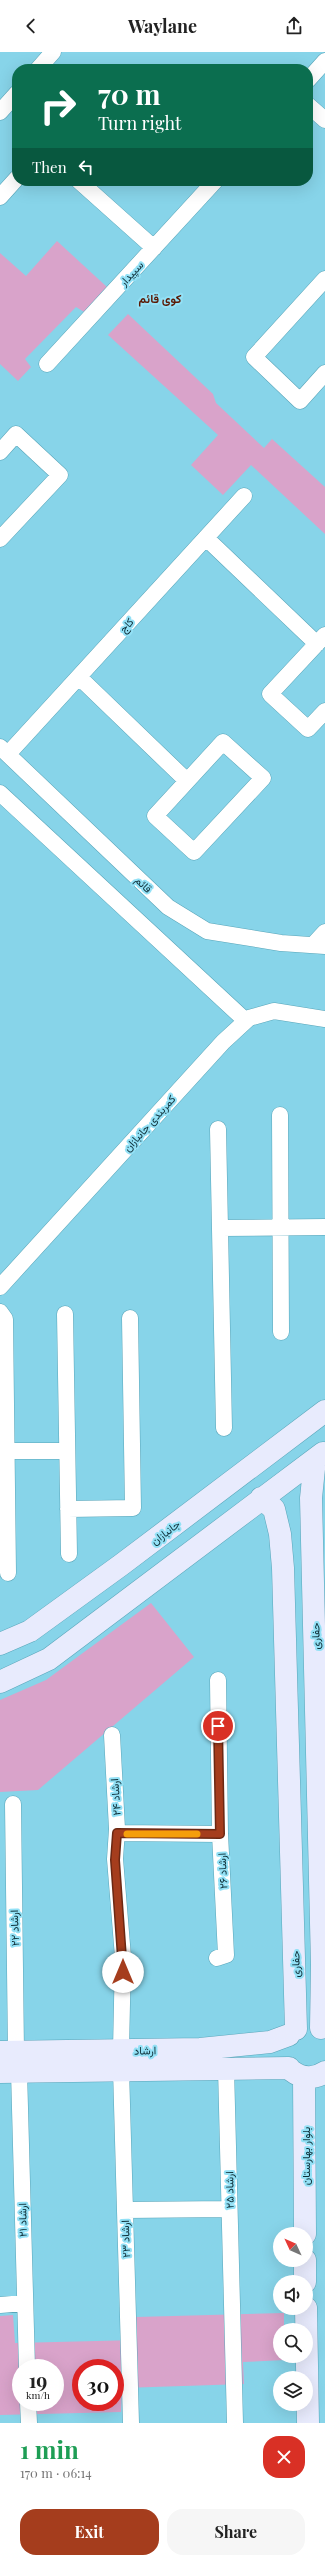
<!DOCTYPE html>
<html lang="en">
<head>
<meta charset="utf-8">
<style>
  :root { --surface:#fff; --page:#f6f6f6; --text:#222; --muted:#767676; --accent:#a53d1d }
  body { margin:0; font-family:"Playfair Display",Vazirmatn,serif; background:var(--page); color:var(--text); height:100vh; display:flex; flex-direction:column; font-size:15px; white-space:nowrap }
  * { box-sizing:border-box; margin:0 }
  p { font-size:13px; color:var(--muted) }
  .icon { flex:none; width:22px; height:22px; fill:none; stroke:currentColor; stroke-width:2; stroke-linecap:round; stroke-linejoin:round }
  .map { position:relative; height:2371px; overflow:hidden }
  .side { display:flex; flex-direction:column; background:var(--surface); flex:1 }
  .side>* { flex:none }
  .guide { position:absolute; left:12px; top:12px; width:301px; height:122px; border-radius:16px; box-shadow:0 4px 16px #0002; background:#0b6e4f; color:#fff; overflow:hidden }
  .needle { width:26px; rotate:314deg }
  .tools { position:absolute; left:273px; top:2175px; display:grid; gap:8px }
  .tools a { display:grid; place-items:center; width:40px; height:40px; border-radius:50%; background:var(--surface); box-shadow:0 4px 16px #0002; font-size:20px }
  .speed { position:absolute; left:12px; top:2307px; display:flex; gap:8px; font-size:20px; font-weight:700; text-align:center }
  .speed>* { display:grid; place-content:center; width:52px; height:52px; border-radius:50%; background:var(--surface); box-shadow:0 4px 16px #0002; line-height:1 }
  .speed small { font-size:10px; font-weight:400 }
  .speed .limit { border:6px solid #d22; background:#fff; color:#111 }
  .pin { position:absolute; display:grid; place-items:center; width:34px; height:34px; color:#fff; margin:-17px; border:2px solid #fff; border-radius:50%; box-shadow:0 1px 4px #0007 }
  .me { position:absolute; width:44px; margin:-22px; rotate:0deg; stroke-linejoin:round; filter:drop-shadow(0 0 3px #0008) }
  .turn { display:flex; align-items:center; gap:14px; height:84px; padding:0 20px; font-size:18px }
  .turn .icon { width:52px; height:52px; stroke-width:2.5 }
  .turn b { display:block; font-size:28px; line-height:34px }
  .then { display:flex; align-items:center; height:38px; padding:0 20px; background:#0003; gap:8px; font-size:15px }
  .round { display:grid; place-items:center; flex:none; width:42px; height:42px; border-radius:16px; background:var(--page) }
  .overview { display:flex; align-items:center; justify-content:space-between; height:68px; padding:0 20px }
  h1 { font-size:24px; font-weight:700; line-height:30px; color:#1e9e55 }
  .action { display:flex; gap:8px; margin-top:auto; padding:8px 20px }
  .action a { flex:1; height:46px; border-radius:16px; background:var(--accent); color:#fff; font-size:16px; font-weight:700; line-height:46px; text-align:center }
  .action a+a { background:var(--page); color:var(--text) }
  header { display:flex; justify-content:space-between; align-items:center; height:52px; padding:0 20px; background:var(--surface); font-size:18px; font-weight:700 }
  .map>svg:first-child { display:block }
  .green { fill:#d9a3ca; fill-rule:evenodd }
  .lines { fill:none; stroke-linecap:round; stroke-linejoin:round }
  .street-casing { stroke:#58a5b9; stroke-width:17 }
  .secondary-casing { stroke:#58a5b9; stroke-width:23 }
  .street { stroke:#fff; stroke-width:16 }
  .secondary { stroke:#e8ebfd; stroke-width:22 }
  .route-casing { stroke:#6b2813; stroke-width:10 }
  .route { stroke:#a53d1d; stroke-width:7 }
  .slow { stroke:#f59e0b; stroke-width:7 }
  .labels { text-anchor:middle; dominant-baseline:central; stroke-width:4; stroke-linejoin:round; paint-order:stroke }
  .street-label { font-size:11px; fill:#0e2f38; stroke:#93e1f6 }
  .neighbourhood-label { font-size:12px; font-weight:bold; fill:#5b1a05; stroke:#93e1f6 }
</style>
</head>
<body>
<header><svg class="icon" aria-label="back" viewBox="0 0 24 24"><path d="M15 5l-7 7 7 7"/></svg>Waylane<svg class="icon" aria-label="share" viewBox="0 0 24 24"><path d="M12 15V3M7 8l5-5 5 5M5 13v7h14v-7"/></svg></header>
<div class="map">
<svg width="325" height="2371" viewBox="0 0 325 2371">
  <rect width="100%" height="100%" fill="#87d4e9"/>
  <path class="green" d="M57,189L107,235L84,260L76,255L25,307L31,315L18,329L0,312V201L26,224Z
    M128,262L213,342L216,351L264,396L272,387L325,435V482L251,413L223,443L191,413L218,383L108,283Z
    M151,1551L194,1605L38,1738L0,1740V1648L46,1628Z
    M284,2261V2278H280V2304H285V2308L243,2310L244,2332L122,2336L121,2360L0,2363V2264L13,2263L15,2291L137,2288L136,2265ZM21,2316H55V2350H21ZM81,2316H115V2350H81Z"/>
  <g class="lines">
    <g class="street-casing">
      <path id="street" d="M38,17L53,0
        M308,28L325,9
        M308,53L325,68
        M0,60L17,41
        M79,129L154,196
        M0,145L17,126
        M325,227L254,305L300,349L325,321
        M47,312L215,129
        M0,400L16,382L60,423L0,487
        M206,486L317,592
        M325,583L270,642L308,677L325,659
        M79,625L187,729
        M223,690L263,726L194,800L155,764Z
        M0,695L168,855L207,879L281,891L325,894
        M8,702L244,444
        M0,741L246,969
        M313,893L325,880
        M280,1063L281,1280
        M218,1077L224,1376
        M220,1176L325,1175
        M0,1235L223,990L249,966L274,959L325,967
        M0,1260L5,1267L8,1521
        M65,1262L69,1502
        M0,1399H67
        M68,1457L133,1456L130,1266
        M112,1683L117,1777L115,1807L123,1905L121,1998
        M13,1752L16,2000
        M117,1781L220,1782
        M217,1906L226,1903L220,1782L218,1628
        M226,2016L235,2371
        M121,2017L131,2371
        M19,2019L27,2316
        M125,2158L229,2157
        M0,2253L24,2251
        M28,2350L29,2371"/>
    </g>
    <g class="secondary-casing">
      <path id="secondary" d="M315,1407L311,1446L322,1913L321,1976
        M261,1446L274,1457L280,1482L283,1516L296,1977
        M0,1592L30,1579L121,1513L325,1359
        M0,1630L49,1607L323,1401
        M0,2000L200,1997L270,1990L289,1983
        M292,2019C302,2027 315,2027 325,2020
        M0,2020L289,2016
        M304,2025L305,2182
        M305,2208V2230
        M306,2256L308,2371"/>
    </g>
    <use href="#street" class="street"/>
    <use href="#secondary" class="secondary"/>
  </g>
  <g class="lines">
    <g class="route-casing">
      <path id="route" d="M123,1920L115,1808L117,1781L220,1782L218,1674"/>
    </g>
    <use href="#route" class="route"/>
    <path class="slow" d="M127,1782H197"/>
  </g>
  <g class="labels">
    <g class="street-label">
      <text transform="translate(131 221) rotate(-47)">سپیدار</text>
      <text transform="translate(126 573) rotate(-47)">کاج</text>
      <text transform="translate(144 832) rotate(44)">قائم</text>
      <text transform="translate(149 1071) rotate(-48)">کمربندی جانبازان</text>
      <text transform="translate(165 1480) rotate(-37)">جانبازان</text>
      <text transform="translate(315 1584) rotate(-91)">حفاری</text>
      <text transform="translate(115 1745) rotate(-94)">ارشاد ۲۴</text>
      <text transform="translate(222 1819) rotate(-93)">ارشاد ۲۶</text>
      <text transform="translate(14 1876) rotate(-92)">ارشاد ۲۲</text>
      <text transform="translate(295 1912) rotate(-91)">حفاری</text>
      <text transform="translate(145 1998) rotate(-1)">ارشاد</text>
      <text transform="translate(305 2104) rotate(-90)">بلوار بهارستان</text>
      <text transform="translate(229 2138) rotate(-91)">ارشاد ۲۵</text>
      <text transform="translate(22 2168) rotate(-91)">ارشاد ۲۱</text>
      <text transform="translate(125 2187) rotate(-92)">ارشاد ۲۳</text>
    </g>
    <g class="neighbourhood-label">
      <text x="160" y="246">کوی قائم</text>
    </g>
  </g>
</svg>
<div class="tools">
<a><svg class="needle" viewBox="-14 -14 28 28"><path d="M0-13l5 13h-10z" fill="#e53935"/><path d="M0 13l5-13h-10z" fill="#767676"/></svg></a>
<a><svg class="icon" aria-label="sound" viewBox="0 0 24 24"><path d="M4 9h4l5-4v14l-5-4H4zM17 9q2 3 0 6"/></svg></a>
<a><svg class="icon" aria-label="search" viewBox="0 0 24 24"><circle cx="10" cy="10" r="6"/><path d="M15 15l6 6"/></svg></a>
<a><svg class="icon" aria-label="layers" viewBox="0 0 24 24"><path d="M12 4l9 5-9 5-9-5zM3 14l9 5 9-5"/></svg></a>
</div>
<div class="speed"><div>19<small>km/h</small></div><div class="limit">30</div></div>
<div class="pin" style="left:218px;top:1674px;background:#d93025"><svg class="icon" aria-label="arrive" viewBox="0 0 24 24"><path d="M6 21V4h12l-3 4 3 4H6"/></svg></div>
<svg class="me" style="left:123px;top:1920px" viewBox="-20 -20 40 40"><circle r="19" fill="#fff"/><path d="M0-13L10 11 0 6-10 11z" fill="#a53d1d"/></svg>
<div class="guide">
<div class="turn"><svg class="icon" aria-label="right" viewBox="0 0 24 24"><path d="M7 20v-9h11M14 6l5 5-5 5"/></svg><div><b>70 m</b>Turn right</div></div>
<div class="then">Then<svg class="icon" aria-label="left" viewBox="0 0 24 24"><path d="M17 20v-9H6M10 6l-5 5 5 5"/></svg></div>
</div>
</div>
<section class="side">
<div class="overview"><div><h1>1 min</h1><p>170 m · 06:14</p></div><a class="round" style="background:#d93025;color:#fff"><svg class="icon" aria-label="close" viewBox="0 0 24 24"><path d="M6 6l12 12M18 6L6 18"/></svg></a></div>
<div class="action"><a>Exit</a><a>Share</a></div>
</section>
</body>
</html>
